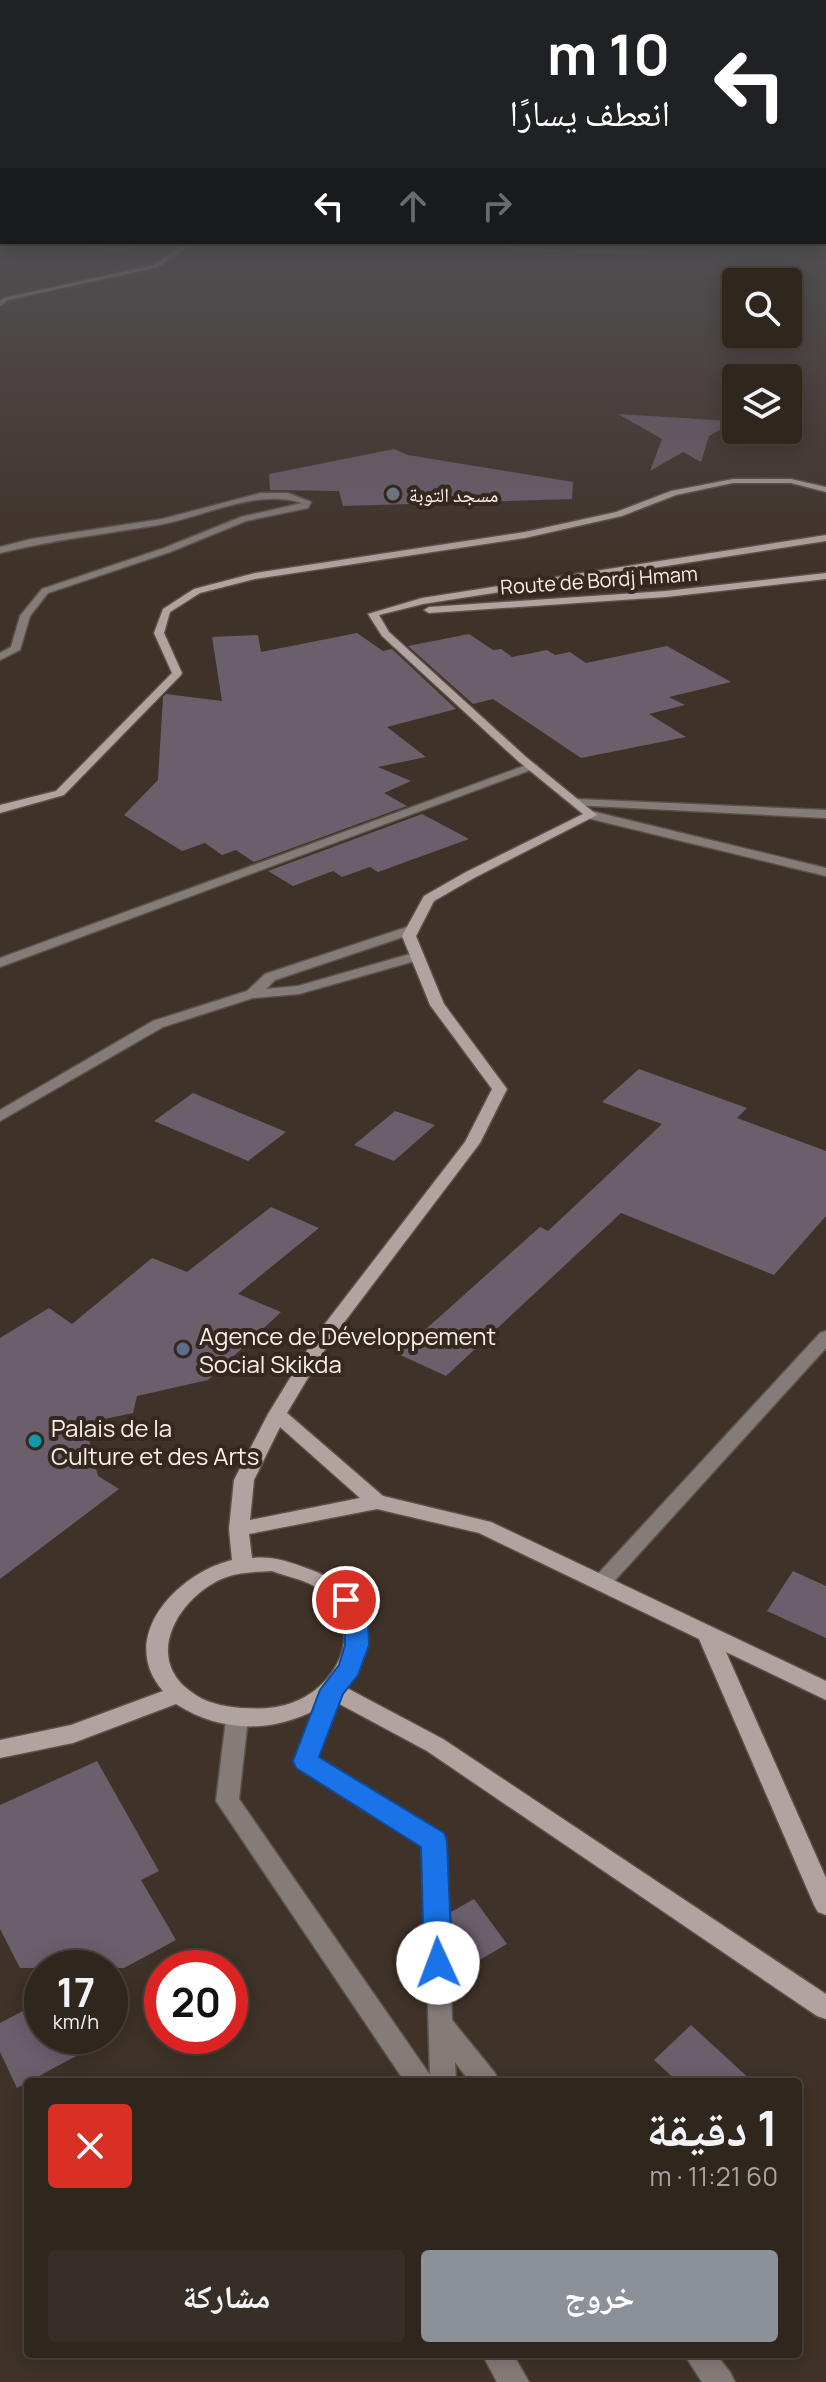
<!DOCTYPE html>
<html lang="ar">
<head>
<meta charset="utf-8">
<style>
  :root { --surface:#2f261e; --page:#372e27; --text:#f1f3f6; --muted:#a7a5a4; --line:#4a433c; --accent:#8c9099 }
  body { margin:0; font-family:Manrope,"Noto Naskh Arabic",sans-serif; background:var(--page); color:var(--text); direction:rtl; height:100vh; display:flex; flex-direction:column; font-size:30px; white-space:nowrap }
  * { box-sizing:border-box; margin:0 }
  p { font-size:26px; color:var(--muted) }
  .icon { flex:none; width:44px; height:44px; fill:none; stroke:currentColor; stroke-width:2; stroke-linecap:round; stroke-linejoin:round }
  .map { position:relative; flex:1; overflow:hidden; direction:ltr }
  .sheet { position:absolute; left:24px; top:2078px; width:778px; height:280px; display:flex; flex-direction:column; background:var(--surface); border-radius:8px; box-shadow:0 4px 20px #0003,0 0 0 2px var(--line); direction:rtl }
  .sheet>* { flex:none }
  .top-card { position:absolute; left:0px; top:0px; width:826px; height:244px; box-shadow:0 4px 20px #0003,0 0 0 2px var(--line); direction:rtl; background:#202124; color:#fff; overflow:hidden }
  .fabs { position:absolute; left:722px; top:268px; display:grid; gap:16px }
  .fabs a { display:grid; place-items:center; width:80px; height:80px; border-radius:8px; background:var(--surface); box-shadow:0 4px 20px #0003,0 0 0 2px var(--line); font-size:40px }
  .speed { position:absolute; left:24px; top:1950px; display:flex; gap:16px; font-size:40px; font-weight:700; text-align:center }
  .speed>* { display:grid; place-content:center; width:104px; height:104px; border-radius:50%; background:var(--surface); box-shadow:0 4px 20px #0003,0 0 0 2px var(--line); line-height:1 }
  .speed small { font-size:20px; font-weight:400 }
  .speed .limit { border:12px solid #d22; background:#fff; color:#111 }
  .pin { position:absolute; display:grid; place-items:center; width:68px; height:68px; color:#fff; margin:-34px; border:4px solid #fff; border-radius:50%; box-shadow:0 2px 8px #0007 }
  .me { position:absolute; width:88px; margin:-44px; rotate:358deg; stroke-linejoin:round; filter:drop-shadow(0 0 6px #0008) }
  .turn { display:flex; align-items:center; gap:28px; height:168px; padding:0 24px; font-size:36px }
  .turn .icon { width:104px; height:104px; stroke-width:2.5 }
  .turn b { display:block; font-size:56px; line-height:68px }
  .lanes { display:flex; align-items:center; height:76px; padding:0 24px; background:#0003; justify-content:center; gap:40px; direction:ltr }
  .lanes .off { opacity:.35 }
  .round { display:grid; place-items:center; flex:none; width:84px; height:84px; border-radius:8px; background:var(--page) }
  .head { display:flex; align-items:center; justify-content:space-between; height:136px; padding:0 24px }
  h1 { font-size:48px; font-weight:700; line-height:60px }
  .cta { display:flex; gap:16px; margin-top:auto; padding:16px 24px }
  .cta a { flex:1; height:92px; border-radius:8px; background:var(--accent); color:#fff; font-size:32px; font-weight:700; line-height:92px; text-align:center }
  .cta a+a { background:var(--page); color:var(--text) }
  .map>svg:first-child { display:block }
  .building { fill:#6c5f6c }
  .lines { fill:none; stroke-linecap:round; stroke-linejoin:round }
  .lane-casing { stroke:#5d5147; stroke-width:3 }
  .street-casing { stroke:#5d5147; stroke-width:3 }
  .secondary-casing { stroke:#5d5147; stroke-width:3 }
  .lane { fill:#847c79; fill-rule:evenodd }
  .street { fill:#847c79; fill-rule:evenodd }
  .secondary { fill:#b1a39f; fill-rule:evenodd }
  .route { fill:#1a73e8; stroke:#114b97; stroke-width:2 }
  .worship-dot { fill:#6b7280; stroke:#34281f; stroke-width:3 }
  .service-dot { fill:#5c6f8a; stroke:#34281f; stroke-width:3 }
  .culture-dot { fill:#0f9aa8; stroke:#34281f; stroke-width:3 }
  .labels { text-anchor:middle; dominant-baseline:central; stroke-width:8; stroke-linejoin:round; paint-order:stroke }
  .far-poi-label { font-size:20px; fill:#faf1eb; stroke:#34281f; text-anchor:start }
  .far-street-label { font-size:20px; fill:#faf1eb; stroke:#34281f }
  .poi-label { font-size:24px; fill:#faf1eb; stroke:#34281f; text-anchor:start }
</style>
</head>
<body>
<div class="map">
<svg width="826" height="2382" viewBox="0 0 826 2382">
  <rect width="100%" height="100%" fill="#3f3228"/>
  <path class="building" d="M618,414L714,420L735,421L709,436L701,462L683,452L650,471L662,439Z
    M394,449L408,455L573,482L572,499L343,506L339,491L270,490L269,474Z
    M357,633L383,651L392,649L456,709L387,727L426,757L378,767L411,781L384,793L407,806L254,862L236,850L222,855L205,843L182,851L124,815L158,780L163,697L166,694L222,701L212,637L258,635L261,652Z
    M469,634L493,650L501,649L512,657L547,650L555,655L570,652L586,663L667,646L731,682L669,697L685,705L649,714L686,737L581,758L493,699L473,704L408,646Z
    M422,814L469,839L378,872L370,867L342,877L333,871L293,886L268,871Z
    M639,1069L747,1108L737,1118L826,1151V1216L774,1275L621,1213L446,1376L398,1354L540,1227L548,1231L662,1124L602,1102Z
    M193,1093L286,1132L248,1161L154,1121Z
    M395,1111L435,1125L394,1161L354,1145Z
    M271,1207L319,1228L238,1294L281,1312L208,1380L137,1396L133,1413L85,1423L98,1476L119,1489L0,1579V1338L49,1308L72,1324L152,1258L187,1272Z
    M793,1571L826,1586V1638L767,1611Z
    M97,1761L159,1871L141,1880L176,1940L124,1968H20L0,1929V1805Z
    M474,1899L507,1944L454,1975L451,1912Z
    M42,2001V2036H113L17,2088L0,2052V2023Z
    M691,2025L753,2082H678L654,2060Z"/>
  <g class="lines">
    <g class="lane-casing">
      <path id="lane" d="M413,925L418,926V932L275,980L266,989L298,986L417,952L424,956L422,959L299,994L253,998L163,1027L0,1121V1110L153,1021L247,991L265,974Z
        M332,1682L340,1684L343,1690L317,1757L442,1834L446,1841L452,2020L495,2073L499,2082H470L455,2062L456,2082H405L216,1801L226,1719L229,1713L237,1710L245,1713L248,1719L239,1799L430,2075L423,1846L297,1767L294,1761L321,1690L324,1684Z
        M482,2354H513L529,2382H497Z
        M684,2354H716L730,2372L735,2382H702Z"/>
    </g>
    <g class="street-casing">
      <path id="street" d="M46,242L117,248L161,242L117,252Z
        M164,242H203L200,244Z
        M491,242L512,247L657,253L511,251Z
        M261,493H288L311,502L308,508L246,521L170,552L48,593L30,616L20,650L0,660V653L11,647L20,616L42,589L164,548L241,517L302,503C254,488 205,517 158,525C105,534 52,540 0,553V547L31,539L162,519Z
        M532,763L538,766L536,768L0,967V958Z
        M577,799L826,810V818L573,805V801Z
        M591,811L826,868V876L587,818L585,815Z
        M826,1331V1348L609,1587L602,1590L595,1587L592,1582L595,1577L820,1333Z"/>
    </g>
    <g class="secondary-casing">
      <path id="secondary" d="M194,242H203L186,248L158,267L8,300L0,306V301L4,298L154,265L182,246Z
        M733,479H791L826,487V492L791,483H733L676,495L622,516L525,538L255,579L200,593L170,612L164,633L182,673L181,675L64,795L0,813V805L56,791L172,673L154,633L163,609L194,589L255,573L525,532L616,512L671,491Z
        M826,535V541L423,604L379,615L389,632L526,757L597,815L474,878L434,901L416,936L444,1004L507,1089L480,1143L330,1341L287,1413L383,1496L491,1522L826,1681V1700L726,1652L826,1878V1915L818,1912L814,1905L699,1639L479,1533L377,1509L249,1534L252,1558C272,1556 287,1561 306,1568C348,1582 377,1614 362,1661C359,1670 351,1679 345,1687L443,1739L826,1994V2019L817,2016L427,1751L332,1700C283,1733 226,1736 176,1704L73,1743L0,1758V1740L71,1725L163,1691C116,1637 178,1573 232,1560L229,1529L234,1480L268,1414L317,1334L465,1142L492,1089L430,1005L402,936L424,896L466,872L583,814L518,761L382,636L368,614L422,598ZM280,1427L360,1498L250,1520L254,1480ZM272,1571C285,1576 301,1579 312,1585C368,1616 345,1682 294,1702C276,1709 260,1709 241,1708C222,1706 205,1703 190,1691C142,1656 181,1595 224,1578C239,1572 256,1572 272,1571Z
        M826,573V579L666,597L429,613L424,610L429,607L666,591Z"/>
    </g>
    <use href="#lane" class="lane"/>
    <use href="#street" class="street"/>
    <use href="#secondary" class="secondary"/>
  </g>
  <linearGradient id="sky" x2="0" y2="1"><stop stop-color="#231c16"/><stop offset="0.42" stop-color="#524f53"/><stop offset="1" stop-color="#524f53" stop-opacity="0"/></linearGradient>
  <rect width="826" height="572" fill="url(#sky)"/>
  <path class="route" d="M346,1591L354,1594L368,1621L369,1645L358,1675L343,1694L319,1757L444,1833L447,1841L452,1963L448,1972L438,1976L428,1972L424,1963L421,1847L296,1768L293,1761L320,1690L339,1665L345,1645V1621L334,1600L338,1594Z"/>
  <circle class="worship-dot" cx="393" cy="494" r="8"/>
  <circle class="service-dot" cx="183" cy="1349" r="8"/>
  <circle class="culture-dot" cx="35" cy="1441" r="8"/>
  <g class="labels">
    <g class="far-poi-label">
      <text x="409" y="494">مسجد التوبة</text>
    </g>
    <g class="far-street-label">
      <text transform="translate(599 580) rotate(-4)">Route de Bordj Hmam</text>
    </g>
    <g class="poi-label">
      <text x="199" y="1335">Agence de Développement<tspan x="199" dy="28">Social Skikda</tspan></text>
      <text x="51" y="1427">Palais de la<tspan x="51" dy="28">Culture et des Arts</tspan></text>
    </g>
  </g>
</svg>
<div class="fabs">
<a><svg class="icon" aria-label="search" viewBox="0 0 24 24"><circle cx="10" cy="10" r="6"/><path d="M15 15l6 6"/></svg></a>
<a><svg class="icon" aria-label="layers" viewBox="0 0 24 24"><path d="M12 4l9 5-9 5-9-5zM3 14l9 5 9-5"/></svg></a>
</div>
<div class="speed"><div>17<small>km/h</small></div><div class="limit">20</div></div>
<div class="pin" style="left:346px;top:1600px;background:#d93025"><svg class="icon" aria-label="arrive" viewBox="0 0 24 24"><path d="M6 21V4h12l-3 4 3 4H6"/></svg></div>
<svg class="me" style="left:438px;top:1963px" viewBox="-20 -20 40 40"><circle r="19" fill="#fff"/><path d="M0-13L10 11 0 6-10 11z" fill="#1a73e8"/></svg>
<div class="top-card">
<div class="turn"><svg class="icon" aria-label="left" viewBox="0 0 24 24"><path d="M17 20v-9H6M10 6l-5 5 5 5"/></svg><div><b>10 m</b>انعطف يسارًا</div></div>
<div class="lanes"><svg class="icon" aria-label="left" viewBox="0 0 24 24"><path d="M17 20v-9H6M10 6l-5 5 5 5"/></svg><svg class="icon off" aria-label="ahead" viewBox="0 0 24 24"><path d="M12 20V5M6 11l6-6 6 6"/></svg><svg class="icon off" aria-label="right" viewBox="0 0 24 24"><path d="M7 20v-9h11M14 6l5 5-5 5"/></svg></div>
</div>
<section class="sheet">
<div class="head"><div><h1>1 دقيقة</h1><p>60 m · 11:21</p></div><a class="round" style="background:#d93025;color:#fff"><svg class="icon" aria-label="close" viewBox="0 0 24 24"><path d="M6 6l12 12M18 6L6 18"/></svg></a></div>
<div class="cta"><a>خروج</a><a>مشاركة</a></div>
</section>
</div>
</body>
</html>
